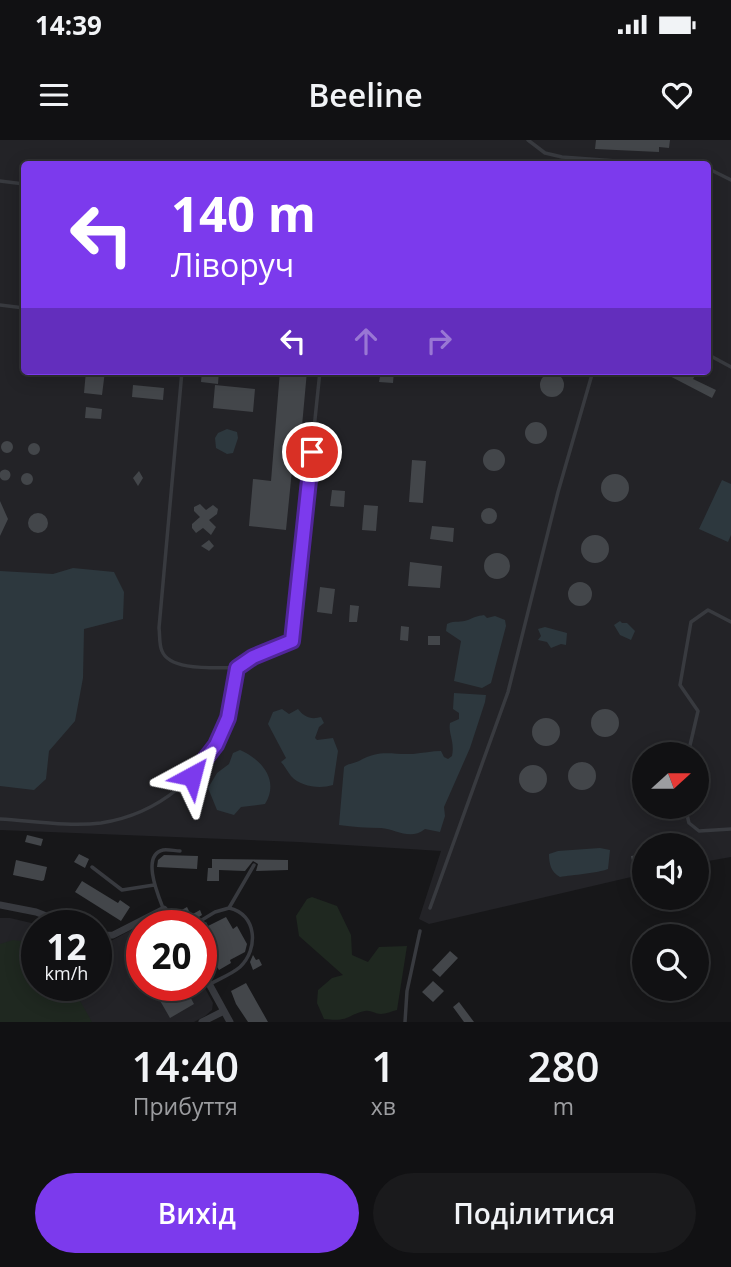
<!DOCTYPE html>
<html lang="uk">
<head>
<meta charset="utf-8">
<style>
  :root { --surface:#111113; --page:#1a1a1c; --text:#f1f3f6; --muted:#9c9da0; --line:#303133; --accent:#7c3aed }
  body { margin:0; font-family:"Open Sans",sans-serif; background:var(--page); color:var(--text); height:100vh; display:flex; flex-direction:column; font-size:26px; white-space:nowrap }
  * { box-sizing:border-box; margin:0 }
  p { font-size:23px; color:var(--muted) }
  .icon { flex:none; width:38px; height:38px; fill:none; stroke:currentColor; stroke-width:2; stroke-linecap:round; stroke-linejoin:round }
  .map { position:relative; height:882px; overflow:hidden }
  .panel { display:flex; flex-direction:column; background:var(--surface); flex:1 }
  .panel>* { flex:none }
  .guide { position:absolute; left:21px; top:21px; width:690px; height:214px; border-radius:7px; box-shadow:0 4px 18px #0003,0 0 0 2px var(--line); background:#7c3aed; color:#fff; overflow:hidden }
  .needle { width:46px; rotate:69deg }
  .tools { position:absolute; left:632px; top:602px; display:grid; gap:14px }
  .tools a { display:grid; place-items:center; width:77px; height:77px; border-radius:50%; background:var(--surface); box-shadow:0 4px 18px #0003,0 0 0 2px var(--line); font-size:35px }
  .speed { position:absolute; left:21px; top:770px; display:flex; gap:14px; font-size:35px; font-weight:700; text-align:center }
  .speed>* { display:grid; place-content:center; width:91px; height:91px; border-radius:50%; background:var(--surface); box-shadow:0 4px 18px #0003,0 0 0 2px var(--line); line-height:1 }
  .speed small { font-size:18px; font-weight:400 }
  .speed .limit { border:10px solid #d22; background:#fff; color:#111 }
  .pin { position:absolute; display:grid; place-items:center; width:60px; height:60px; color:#fff; margin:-30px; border:4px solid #fff; border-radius:50%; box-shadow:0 2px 7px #0007 }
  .me { position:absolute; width:77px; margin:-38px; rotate:38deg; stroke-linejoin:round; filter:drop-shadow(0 0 5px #0008) }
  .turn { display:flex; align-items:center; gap:24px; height:147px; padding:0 35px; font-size:32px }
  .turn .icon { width:91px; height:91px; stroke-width:2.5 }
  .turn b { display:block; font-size:49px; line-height:60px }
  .lanes { display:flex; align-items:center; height:66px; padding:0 35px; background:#0003; justify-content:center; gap:35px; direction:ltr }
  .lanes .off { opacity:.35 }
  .eta { display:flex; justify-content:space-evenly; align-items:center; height:119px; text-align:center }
  .eta b { font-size:42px; font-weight:600; line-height:49px }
  .action { display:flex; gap:14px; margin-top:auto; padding:14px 35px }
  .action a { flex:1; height:80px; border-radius:42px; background:var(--accent); color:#fff; font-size:28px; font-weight:600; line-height:80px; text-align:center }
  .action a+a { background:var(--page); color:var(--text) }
  .status { display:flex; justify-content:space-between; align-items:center; height:49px; padding:0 35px; background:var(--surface); direction:ltr }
  .status svg { height:19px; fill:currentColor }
  header { display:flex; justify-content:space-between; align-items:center; height:91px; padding:0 35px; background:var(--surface); font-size:32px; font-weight:600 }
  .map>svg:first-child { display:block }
  .built { fill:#232327; fill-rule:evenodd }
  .green { fill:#1f2820 }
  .water { fill:#2d383e }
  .building { fill:#43464a }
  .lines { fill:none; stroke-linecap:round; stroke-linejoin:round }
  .lane { stroke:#383a3f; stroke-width:3.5 }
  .street { stroke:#383a3f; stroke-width:7 }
  .route-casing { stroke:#51269a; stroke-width:18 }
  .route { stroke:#7c3aed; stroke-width:12 }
</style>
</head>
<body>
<div class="status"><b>14:39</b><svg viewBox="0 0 49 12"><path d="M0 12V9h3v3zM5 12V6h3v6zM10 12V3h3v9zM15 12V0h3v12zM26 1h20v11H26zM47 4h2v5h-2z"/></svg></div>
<header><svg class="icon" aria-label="menu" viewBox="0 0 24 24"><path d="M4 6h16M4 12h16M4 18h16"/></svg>Beeline<svg class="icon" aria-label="heart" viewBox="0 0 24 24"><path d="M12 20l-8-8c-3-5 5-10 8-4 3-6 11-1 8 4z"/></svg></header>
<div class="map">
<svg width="731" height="882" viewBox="0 0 731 882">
  <rect width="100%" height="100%" fill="#171719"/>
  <path class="built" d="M0,0H731V717L697,723L696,705H644V734L429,784L419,779L441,711L299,702L0,690ZM24,24H707V231H24ZM644,614H696V667H644Z
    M155,777L167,780L170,786H142V845H201V841L213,863L212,870L205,876L194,882H0V778H10L44,786H37V845H96V809Z"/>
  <path class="green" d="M312,757L337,766L351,795L352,815L368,822L379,807L407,806L397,870C392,871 386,874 381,874C375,874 371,870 365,871C346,875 351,882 324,879L317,863L318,850L332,838L343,835L299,796L296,776L307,759Z
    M13,800L37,803V845H71L92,882H0V804Z"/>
  <path class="water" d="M227,289L237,292L238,298L233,313L227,314L216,308L215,298L218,293Z
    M722,340L731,344V395L728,402L699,389Z
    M73,428L114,432L124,452L123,479L84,489L83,538L75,581L49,611L46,639L34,650L0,646V431L53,434Z
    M484,475L487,478L495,476L505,480L506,486L491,543L482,548L454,541L461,501L446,491L447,484C455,480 461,483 468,480C475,477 477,476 484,475Z
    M620,481L622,483H627L635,491L631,500L620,495L614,485Z
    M545,487L567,493L566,505L561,504L551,508L547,502L538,500L541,496L538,489Z
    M454,553L486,555L485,562L470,608L444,667L445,676L440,692L425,689C410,701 396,689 381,688C367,688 353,687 339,685L344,627C349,623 353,624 359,621C381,609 390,615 413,614C423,613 432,611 441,611L444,617L448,619L452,616C455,601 448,594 450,583L459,579V573L453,569Z
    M282,569L289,574L298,569C304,577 311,580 321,577L324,583L319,587L315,598L317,600L333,598L338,611L333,645C320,649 301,647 291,636C287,631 285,626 281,622L286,618L268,584L273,572Z
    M240,610C261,619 280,640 265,664L241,667L234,675L217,670L208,648L217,633L229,624L233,613Z
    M600,708L610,710L608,729C598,733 572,735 560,737C551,732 549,724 549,714L558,711Z"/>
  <path class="building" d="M596,0H670L669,8L659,7V12L595,9Z
    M86,231H105L102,255L84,253Z
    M202,231H219L218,244L201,242Z
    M280,231H307L298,330H292L286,390L249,386L253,339L271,341Z
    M381,231H394L393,243L379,242Z
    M660,231H691L696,234L693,239L716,250L712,258Z
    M540 245a12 12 0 1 1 24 0a12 12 0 1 1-24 0Z
    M133,245L164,248L163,260L132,257Z
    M215,245L255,249L253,272L213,268Z
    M86,267L102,269L101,279L85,278Z
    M525 293a11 11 0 1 1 22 0a11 11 0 1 1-22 0Z
    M1 307a6 6 0 1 1 12 0a6 6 0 1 1-12 0Z
    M28 309a6 6 0 1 1 12 0a6 6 0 1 1-12 0Z
    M483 320a11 11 0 1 1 22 0a11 11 0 1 1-22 0Z
    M412,320L426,321L423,363L409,362Z
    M-0.5 335a5.5 5.5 0 1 1 11 0a5.5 5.5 0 1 1-11 0Z
    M139,331L143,338L138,346L133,338Z
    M21 339a6 6 0 1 1 12 0a6 6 0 1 1-12 0Z
    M601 348a14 14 0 1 1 28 0a14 14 0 1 1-28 0Z
    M332,350L345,351L344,367L330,366Z
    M0,361L8,379L0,396Z
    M200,364L206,370L213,365L218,369L217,374L209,380L216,387L211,395L203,388L196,393L192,388V384L200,377L194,371V367Z
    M364,365L378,366L376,391L362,390Z
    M481 376a8 8 0 1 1 16 0a8 8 0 1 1-16 0Z
    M28 383a10 10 0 1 1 20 0a10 10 0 1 1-20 0Z
    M432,386L454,388L453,402L430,399Z
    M581 409a14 14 0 1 1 28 0a14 14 0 1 1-28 0Z
    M209,400L214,406L209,411L201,406Z
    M484 426a13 13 0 1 1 26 0a13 13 0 1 1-26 0Z
    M410,422L442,426L440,448L408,446Z
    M568 454a12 12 0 1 1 24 0a12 12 0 1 1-24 0Z
    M320,447L335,449L332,474L317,472Z
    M350,465L359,466L357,482H349Z
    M401,486L409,487L408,501L400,500Z
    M428,496H440V505H428Z
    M591 583a14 14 0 1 1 28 0a14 14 0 1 1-28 0Z
    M532 592a14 14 0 1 1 28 0a14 14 0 1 1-28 0Z
    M568 636a14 14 0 1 1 28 0a14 14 0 1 1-28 0Z
    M519 639a14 14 0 1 1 28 0a14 14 0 1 1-28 0Z
    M27,695L43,699L41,706L25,702Z
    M79,714L89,719L85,728L74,722Z
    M644,714V723L633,726L631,716Z
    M164,715L198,716L197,729L157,727L158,720Z
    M212,719L288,720V730L256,731L258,724L253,721L245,731L219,730V741H207L208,728H212Z
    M16,720L47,727L44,740L42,741L13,735Z
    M82,741L118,763L120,760L130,767L121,781L75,752Z
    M187,767L191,775L200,770L202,775L185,786L178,772Z
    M226,777L233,789L237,786L247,804L245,812L230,820L231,823L219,830L203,805L205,804L201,797V785L206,782L208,786Z
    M142,800V827L130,806Z
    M450,811L458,818L440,837L432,830Z
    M253,815L256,820L259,819L262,825L253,830L250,822Z
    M433,841L444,851L433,862L422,852Z
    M246,843L268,882H248L236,864L231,851Z
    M151,845H175L179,853L186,849L194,864L170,878Z
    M459,862L474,882H464L453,867Z"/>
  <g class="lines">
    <path class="lane" d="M528,0L545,13L562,17L657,24L694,22L699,24
      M707,28L731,40
      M0,41L24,44
      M0,165L24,168
      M707,214L731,227
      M182,231L159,488C160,495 159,505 162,511C170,532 218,527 237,528
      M688,614L698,571L680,545L691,482L708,470L731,482
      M685,667L689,683L699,691L731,689
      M0,679C33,681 69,687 101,683C159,674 206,635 227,580C233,564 234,545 237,528L253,517L292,501L320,231
      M92,727L122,750L154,745
      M163,768C158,755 141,715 163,710C168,709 175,711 180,711
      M229,768L254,725
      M430,768L508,552L558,352L593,231
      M192,786L215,772L229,768C257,774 259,809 240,827C232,834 219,839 210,844
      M405,882L407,851L420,791"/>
    <path class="street" d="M0,765L36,772L72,786
      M96,796L113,795L164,769L176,786
      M201,829L230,882
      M202,882L224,871"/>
  </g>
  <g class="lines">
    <g class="route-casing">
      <path id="route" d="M192,636L216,605L228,578L237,528L253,517L292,501L312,312"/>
    </g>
    <use href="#route" class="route"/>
  </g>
</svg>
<div class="tools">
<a><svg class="needle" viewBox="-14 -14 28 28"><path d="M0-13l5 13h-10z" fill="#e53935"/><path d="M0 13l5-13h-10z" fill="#9c9da0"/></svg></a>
<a><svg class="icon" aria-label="sound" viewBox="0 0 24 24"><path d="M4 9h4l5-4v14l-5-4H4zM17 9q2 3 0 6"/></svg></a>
<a><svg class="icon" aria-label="search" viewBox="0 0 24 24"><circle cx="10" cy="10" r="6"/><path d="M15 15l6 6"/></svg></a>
</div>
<div class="speed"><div>12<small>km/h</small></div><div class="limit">20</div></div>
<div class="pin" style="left:312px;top:312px;background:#d93025"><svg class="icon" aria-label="arrive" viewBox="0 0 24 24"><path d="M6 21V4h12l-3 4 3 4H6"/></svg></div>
<svg class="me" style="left:192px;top:636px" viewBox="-20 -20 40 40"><path d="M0-17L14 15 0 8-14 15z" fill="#7c3aed" stroke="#fff" stroke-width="4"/></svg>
<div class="guide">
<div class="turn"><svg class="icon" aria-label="left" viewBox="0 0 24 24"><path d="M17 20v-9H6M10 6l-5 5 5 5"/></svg><div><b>140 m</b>Ліворуч</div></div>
<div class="lanes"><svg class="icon" aria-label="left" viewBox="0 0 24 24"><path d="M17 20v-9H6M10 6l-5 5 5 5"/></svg><svg class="icon off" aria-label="ahead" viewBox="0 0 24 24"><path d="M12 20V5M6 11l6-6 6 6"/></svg><svg class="icon off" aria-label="right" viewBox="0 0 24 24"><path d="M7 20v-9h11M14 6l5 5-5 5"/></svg></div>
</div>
</div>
<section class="panel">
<div class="eta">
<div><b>14:40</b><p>Прибуття</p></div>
<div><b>1</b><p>хв</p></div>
<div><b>280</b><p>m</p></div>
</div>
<div class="action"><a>Вихід</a><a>Поділитися</a></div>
</section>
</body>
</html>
